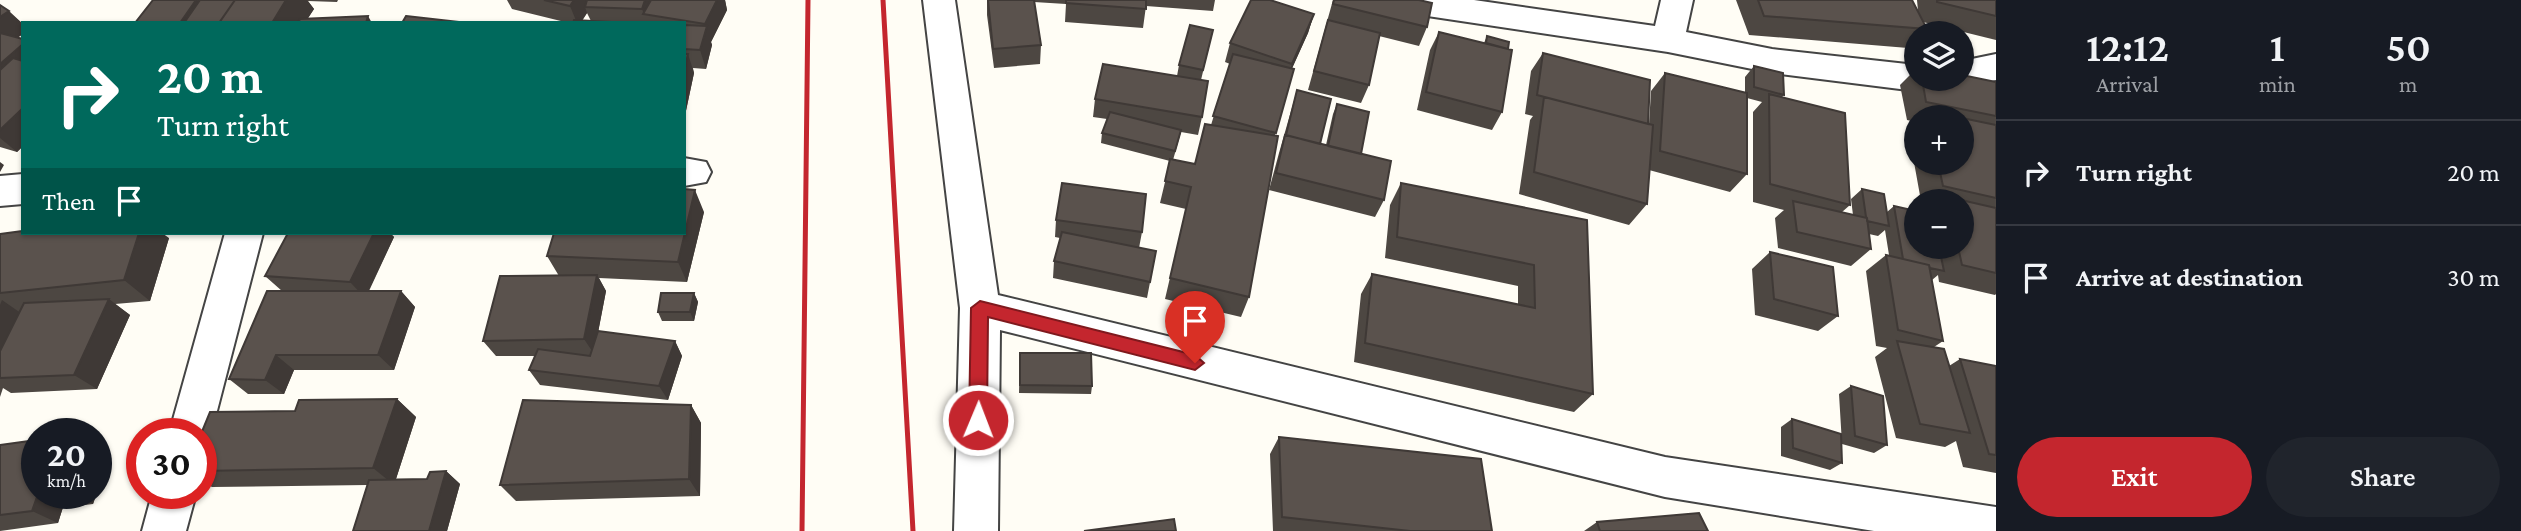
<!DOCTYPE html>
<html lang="en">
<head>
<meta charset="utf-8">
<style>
  :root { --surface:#171b24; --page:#20242c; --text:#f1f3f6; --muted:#9ea1a6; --line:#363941; --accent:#c4262e }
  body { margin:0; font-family:"Crimson Pro",serif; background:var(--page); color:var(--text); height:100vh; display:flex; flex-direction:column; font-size:26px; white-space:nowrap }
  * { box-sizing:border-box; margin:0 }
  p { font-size:23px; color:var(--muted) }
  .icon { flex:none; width:38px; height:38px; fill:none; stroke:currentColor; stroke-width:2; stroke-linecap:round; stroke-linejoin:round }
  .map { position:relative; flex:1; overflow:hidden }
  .details { display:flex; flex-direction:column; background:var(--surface); width:525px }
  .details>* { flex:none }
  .banner { position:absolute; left:21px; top:21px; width:665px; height:214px; border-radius:0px; box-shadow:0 2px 5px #0004; background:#00695c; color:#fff; overflow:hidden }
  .fabs { position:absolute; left:1904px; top:21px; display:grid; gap:14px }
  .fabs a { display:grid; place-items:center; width:70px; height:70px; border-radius:50%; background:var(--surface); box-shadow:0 2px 5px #0004; font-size:35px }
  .speed { position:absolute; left:21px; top:418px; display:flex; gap:14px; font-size:35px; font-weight:700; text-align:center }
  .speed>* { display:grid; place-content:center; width:91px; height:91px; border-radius:50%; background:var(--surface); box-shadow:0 2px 5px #0004; line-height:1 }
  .speed small { font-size:18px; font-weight:400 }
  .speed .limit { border:10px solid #d22; background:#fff; color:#111 }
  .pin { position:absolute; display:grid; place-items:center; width:60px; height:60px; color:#fff; margin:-72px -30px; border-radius:50% 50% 50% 0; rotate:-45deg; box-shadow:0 0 7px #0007 }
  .pin .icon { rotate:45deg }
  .me { position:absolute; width:77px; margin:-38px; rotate:1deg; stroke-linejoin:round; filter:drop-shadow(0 0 5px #0008) }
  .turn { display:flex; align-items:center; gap:24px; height:147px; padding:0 21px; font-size:32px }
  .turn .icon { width:91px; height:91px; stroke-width:2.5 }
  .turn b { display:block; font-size:49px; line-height:60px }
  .then { display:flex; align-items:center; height:66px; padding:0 21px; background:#0003; gap:14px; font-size:26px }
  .eta { display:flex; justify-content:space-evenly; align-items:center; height:119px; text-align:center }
  .eta b { font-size:42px; font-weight:600; line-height:49px }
  .primary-button { display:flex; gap:14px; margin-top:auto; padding:14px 21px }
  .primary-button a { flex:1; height:80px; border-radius:42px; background:var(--accent); color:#fff; font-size:28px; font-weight:600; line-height:80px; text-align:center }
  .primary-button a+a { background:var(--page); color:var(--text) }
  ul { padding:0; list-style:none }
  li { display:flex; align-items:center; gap:21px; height:105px; padding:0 21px; border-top:2px solid var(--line) }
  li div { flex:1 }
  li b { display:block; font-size:26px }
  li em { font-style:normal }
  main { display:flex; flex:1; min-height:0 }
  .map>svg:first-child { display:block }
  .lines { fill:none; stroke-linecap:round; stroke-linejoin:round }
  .minor-casing { stroke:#444; stroke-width:4 }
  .minor { fill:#fff; fill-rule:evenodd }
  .rail { stroke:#c4262e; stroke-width:5 }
  .wall { fill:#4d4742; fill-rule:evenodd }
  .shaded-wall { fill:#3f3936 }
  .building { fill:#5a524d; stroke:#3f3936; stroke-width:2 }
  .route { fill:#c4262e; stroke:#7f191e; stroke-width:2 }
</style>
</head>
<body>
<main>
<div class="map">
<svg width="1996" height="531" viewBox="0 0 1996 531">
  <rect width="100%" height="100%" fill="#fffdf5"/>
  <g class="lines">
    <g class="minor-casing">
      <path id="minor" d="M923,0H955L998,295L1665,457L1996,507V531H1874L1665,497L1000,330L998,531H954L960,308Z
        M1378,0H1474L1655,26L1661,0H1693L1686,32L1772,49L1916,65V79H1933L1928,87L1916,91L1772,73L1668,52L1394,11L1383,8Z
        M1996,54V80L1962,87L1950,83L1948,79H1962V61Z
        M684,158L706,162L711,172L706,182L684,186Z
        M23,174V204L0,206V176Z
        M225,233H263L211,434L201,449V434H169Z
        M152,494H196L186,531H142Z"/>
    </g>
    <use href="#minor" class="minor"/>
    <path class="rail" d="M883,0L913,531
      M802,531L808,0"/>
  </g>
  <path class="wall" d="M153,0H338L337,2L308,1L314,9L307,19L135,23Z
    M507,0H725L727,10L711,42L712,45L706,69L693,68L694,73L684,120V23H569L512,9ZM587,13L591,21H582Z
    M987,0H1215L1213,11L1146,6L1143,28L1065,22L1066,4L1034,2L1041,45L1040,64L994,68L987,15Z
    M1333,0H1419L1427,27L1419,46L1379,36L1369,85L1361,103L1308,90Z
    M1736,0H1912L1918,11L1917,0H1996V40L1923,22L1927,29L1923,33H1916V40L1908,48L1749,35Z
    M0,5L23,24V34L17,38L23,39V146L17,152L0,147Z
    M1314,14L1308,33L1292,68L1294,69L1275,135L1249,297L1241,317L1165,299L1186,209L1160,203L1170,161L1101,143L1102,133L1107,119L1093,117L1095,99L1177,76L1179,65L1213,30L1201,80L1202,117L1198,135L1181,132L1173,160L1195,164L1211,125L1230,64L1225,62L1230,43Z
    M1439,32L1484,43L1487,36L1502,112L1492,130L1417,110L1430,50Z
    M1543,53L1649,124L1651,91L1665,73L1745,93V77L1754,66L1784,95L1782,97L1850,205L1842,212L1853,215L1851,199L1862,189L1887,212L1894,206L1916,247H1962V201H1921L1908,129L1916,122L1907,120L1900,85L1916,69V79H1962L1996,84V294L1995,295L1939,282L1938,275L1932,280L1943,341L1934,347L1949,366L1960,359L1996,366V473L1963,467L1956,441L1945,447L1896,438L1875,357L1887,348L1876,346L1866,271L1886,255H1889L1885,230L1878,236L1869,234L1871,249L1851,266L1778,248L1775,218L1784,210L1753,202V112L1762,102L1747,98V174L1730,192L1649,170L1647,204L1629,225L1519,194L1530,120L1533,116L1525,114L1531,71ZM1916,117H1962V163H1916Z
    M1297,90L1320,144L1326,145L1333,114L1337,104L1384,200L1375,217L1269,190L1279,153Z
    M1401,183L1587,220L1593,394L1574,412L1354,362L1361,294L1372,274L1518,305V286L1385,258L1390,205Z
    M704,212L687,282L599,278L606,291L598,332L675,341L682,356L668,400L540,385L529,370L535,356H496L483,341L559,276L547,256Z
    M1056,220L1142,232L1139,248L1156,251L1147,298L1053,278L1054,261L1060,238L1055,237Z
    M288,233H390L394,237L369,291H401L415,307L394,370H294L284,394H248L229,379L282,291L265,276Z
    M0,234L169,238L150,301L115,304L130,315L97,389L11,393L3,388L0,397Z
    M1770,252L1838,316L1818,331L1755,315L1752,269Z
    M694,293L698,302L694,321H662L658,312Z
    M1020,353L1092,386L1091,394L1019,393Z
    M1851,386L1887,445L1874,453L1842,444L1839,394Z
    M397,399L416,417L396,479H427L446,471L460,484L447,531H353L367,485L212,487L201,481V434L295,411Z
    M691,405L701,423L700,496L516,501L500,485Z
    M1792,419L1842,463L1830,470L1781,456V427Z
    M1279,437L1492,531H1273L1270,454Z
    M0,445L37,494L107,463L93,504L68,507L64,504L58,523L0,531Z
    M1597,522L1708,531H1584Z"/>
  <path class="shaded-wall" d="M196,0H224L209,23H180Z
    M286,0H307L314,9L305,23H272Z
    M574,0H596L585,7L587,13L580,23H577L570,6Z
    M645,0H658L644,14L642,9Z
    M717,0H725L727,10L711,42L712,45L706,69L700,50L706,27L705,24Z
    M9,11L23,24V34L0,49V17Z
    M1314,14L1308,33L1286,82L1292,64Z
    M368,16L372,23H366Z
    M23,44V81L0,101V64Z
    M688,54L694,73L684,120V71Z
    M23,108V146L17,152L0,138V130Z
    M0,162L4,165L0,172Z
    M695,190L704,212L687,282L678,262Z
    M139,233H162L169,238L150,301L124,280Z
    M374,233H390L394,237L365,298L350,282Z
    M597,275L606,291L594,354L584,339Z
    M401,291L415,307L394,370L378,355Z
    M694,293L698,302L694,321L690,312Z
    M109,299L130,315L97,389L74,375Z
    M2,300L25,316L0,378V305Z
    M675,341L682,356L668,400L659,386Z
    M276,355L294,370L284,394L265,380Z
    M397,399L416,417L394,485L373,468Z
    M691,405L701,423L700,496L689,479Z
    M96,456L107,463L93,504L79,497L80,494H96Z
    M446,471L460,484L447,531H429Z
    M38,494H67L54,499L64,504L58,523L32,511Z"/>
  <path class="building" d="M153,0H196L180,23H135Z
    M200,0H235L219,23H184Z
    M235,0H286L272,23H219Z
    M544,0H574L570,6Z
    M587,0H645L642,9L585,7Z
    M651,0H717L705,24L643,14Z
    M988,0H1034L1041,45L993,49Z
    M1066,0H1146V9L1066,3Z
    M1251,0H1270L1314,14L1292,64L1230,43Z
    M1334,0H1419L1432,3L1427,27L1333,4Z
    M1758,0H1912L1927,29L1764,16Z
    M1937,0H1996V16L1937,2Z
    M0,5L9,11L0,17Z
    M368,16L366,23H298L300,19Z
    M406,16L459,22L402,23Z
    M574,20L630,23H573Z
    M1328,20L1380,33L1369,85L1314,71Z
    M684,25L707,26L700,50L684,49Z
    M1190,25L1213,30L1203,70L1179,65Z
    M1439,32L1512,50L1502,112L1426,92Z
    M0,33L23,39V44L0,64Z
    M1487,36L1509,42L1508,49L1486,43Z
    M1543,53L1650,80L1648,124L1537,95Z
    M684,54H688L684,71Z
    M1233,54L1294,69L1276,133L1213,116Z
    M13,58L23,61V108L0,130V70Z
    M1103,64L1208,81L1202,117L1095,99Z
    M1754,66L1783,73L1784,95L1754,87Z
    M1665,73L1747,93V174L1660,151Z
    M1962,75L1996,82V116L1926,102L1922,79H1962Z
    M1297,90L1331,99L1320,144L1286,135Z
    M1769,94L1845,113L1850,205L1770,184Z
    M1544,97L1653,125L1647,204L1534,172Z
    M1337,104L1369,112L1361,154L1328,146Z
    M1928,111L1958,117H1929Z
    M1110,112L1181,130L1175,151L1102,133Z
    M1962,118L1996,125V198L1943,186L1938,163H1962Z
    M1205,124L1278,136L1249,297L1170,278L1191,187L1165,181L1170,159L1195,164Z
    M1285,135L1391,161L1384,200L1276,173Z
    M1062,183L1146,194L1142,232L1056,220Z
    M1401,183L1587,220L1593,394L1365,343L1372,274L1535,308L1534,265L1397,237Z
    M684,189L695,190L678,262L547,256L554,233H684Z
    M1862,189L1884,194L1889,226L1867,221V218L1866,217Z
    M1948,197L1996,208V273L1962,265L1958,247H1962V201H1949Z
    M1793,201L1867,218L1871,249L1797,232Z
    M1894,206L1916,211V247H1939L1944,271L1930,268L1929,265L1903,259Z
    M23,231V233H139L124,280L0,293V234Z
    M1062,232L1156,251L1150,282L1054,261Z
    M288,233H374L350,282L265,276Z
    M1770,252L1833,267L1838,316L1774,299Z
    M1886,255L1929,265L1943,341L1898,330Z
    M597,275L584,339L483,341L500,276Z
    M267,291H401L378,355H276L265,380L229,379Z
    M661,293H694L690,312H658Z
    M109,299L74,375L0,378V351L24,303Z
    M598,331L675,341L659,386L529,370L538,349L590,356Z
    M1897,341L1944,349L1970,433L1920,424Z
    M1020,353H1091L1092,386L1020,385Z
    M1960,359L1996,366V455L1989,454Z
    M1851,386L1883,396L1887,445L1855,436Z
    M397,399L373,468L201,471V434L210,412L295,411L299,400Z
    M523,400L691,405L689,479L500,485Z
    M1792,419L1841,434L1842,463L1793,448Z
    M1279,437L1481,459L1492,531H1410L1282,517Z
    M37,440V494H38L32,511L0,515V445Z
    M446,471L429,531H353L369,480L427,479L430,472Z
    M56,494H80L79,497L54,499Z
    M1699,513L1708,531H1600L1597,522Z
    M1174,519L1176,531H1084Z"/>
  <path class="route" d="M980,301L1195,355L1204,363L1195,370L988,317L987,420L978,428L969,420L971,308Z"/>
</svg>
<div class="fabs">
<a><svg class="icon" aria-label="layers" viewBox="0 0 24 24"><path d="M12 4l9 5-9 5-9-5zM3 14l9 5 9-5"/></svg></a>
<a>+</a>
<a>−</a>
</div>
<div class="speed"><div>20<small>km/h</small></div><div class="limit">30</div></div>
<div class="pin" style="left:1195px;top:363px;background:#d93025"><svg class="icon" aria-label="arrive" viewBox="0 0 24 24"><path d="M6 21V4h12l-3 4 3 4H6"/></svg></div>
<svg class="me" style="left:978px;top:420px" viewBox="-20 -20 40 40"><circle r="17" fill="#c4262e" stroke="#fff" stroke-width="3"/><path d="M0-11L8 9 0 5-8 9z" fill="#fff"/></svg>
<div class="banner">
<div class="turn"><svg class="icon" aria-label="right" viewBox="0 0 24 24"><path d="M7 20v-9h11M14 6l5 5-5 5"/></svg><div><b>20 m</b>Turn right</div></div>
<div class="then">Then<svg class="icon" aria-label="arrive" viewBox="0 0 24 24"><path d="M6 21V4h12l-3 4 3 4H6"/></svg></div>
</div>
</div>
<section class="details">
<div class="eta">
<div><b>12:12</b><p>Arrival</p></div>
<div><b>1</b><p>min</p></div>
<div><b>50</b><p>m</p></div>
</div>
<ul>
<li><svg class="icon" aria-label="right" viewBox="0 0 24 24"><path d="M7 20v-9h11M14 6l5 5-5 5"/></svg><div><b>Turn right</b></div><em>20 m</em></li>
<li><svg class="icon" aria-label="arrive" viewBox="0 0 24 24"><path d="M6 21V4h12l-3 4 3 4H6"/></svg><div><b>Arrive at destination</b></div><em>30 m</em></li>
</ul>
<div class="primary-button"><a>Exit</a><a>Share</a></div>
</section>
</main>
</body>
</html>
